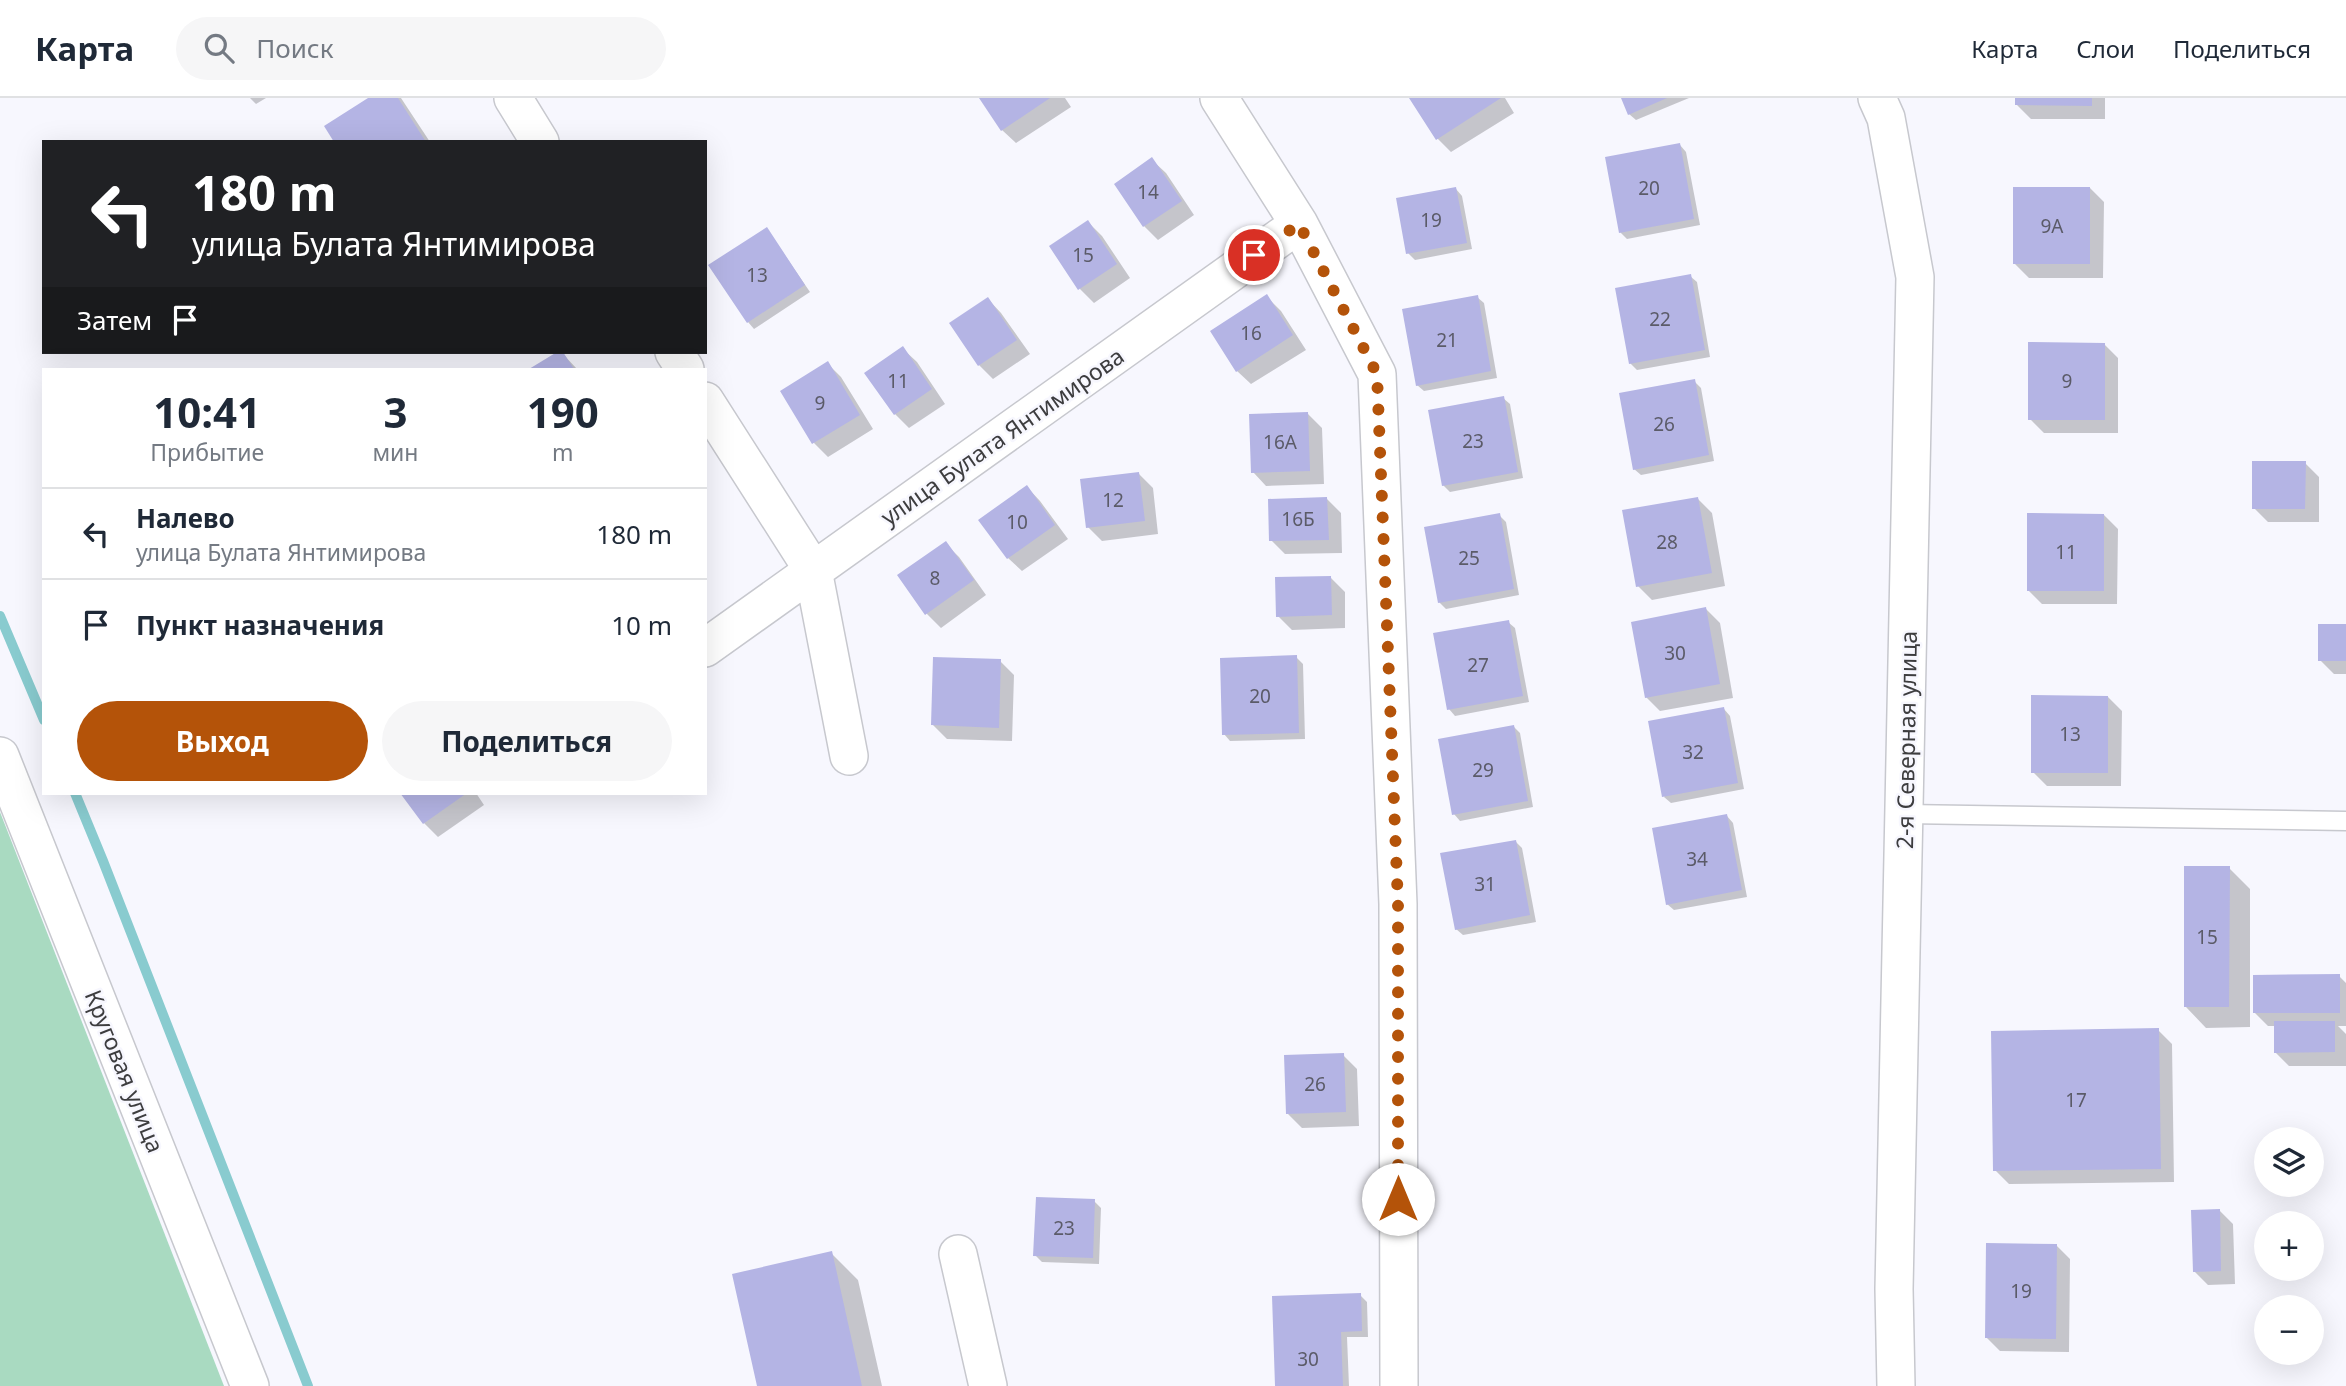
<!DOCTYPE html>
<html lang="ru">
<head>
<meta charset="utf-8">
<style>
  :root { --surface:#fff; --page:#f6f6f7; --text:#1f2937; --muted:#747a83; --line:#e0e1e3; --accent:#b45309 }
  body { margin:0; font-family:"Noto Sans",sans-serif; background:var(--page); color:var(--text); height:100vh; display:flex; flex-direction:column; font-size:26px; white-space:nowrap }
  * { box-sizing:border-box; margin:0 }
  p { font-size:23px; color:var(--muted) }
  .icon { flex:none; width:38px; height:38px; fill:none; stroke:currentColor; stroke-width:2; stroke-linecap:round; stroke-linejoin:round }
  .map { position:relative; flex:1; overflow:hidden }
  .panel { position:absolute; left:42px; top:270px; width:665px; height:427px; display:flex; flex-direction:column; background:var(--surface); border-radius:0px; box-shadow:0 7px 28px #0002 }
  .panel>* { flex:none }
  .hud { position:absolute; left:42px; top:42px; width:665px; height:214px; border-radius:0px; box-shadow:0 7px 28px #0002; background:#202124; color:#fff; overflow:hidden }
  .fabs { position:absolute; left:2254px; top:1029px; display:grid; gap:14px }
  .fabs a { display:grid; place-items:center; width:70px; height:70px; border-radius:50%; background:var(--surface); box-shadow:0 7px 28px #0002; font-size:35px }
  .pin { position:absolute; display:grid; place-items:center; width:60px; height:60px; color:#fff; margin:-30px; border:4px solid #fff; border-radius:50%; box-shadow:0 2px 7px #0007 }
  .me { position:absolute; width:77px; margin:-38px; rotate:0deg; stroke-linejoin:round; filter:drop-shadow(0 0 5px #0008) }
  .turn { display:flex; align-items:center; gap:24px; height:147px; padding:0 35px; font-size:32px }
  .turn .icon { width:91px; height:91px; stroke-width:2.5 }
  .turn b { display:block; font-size:49px; line-height:60px }
  .then { display:flex; align-items:center; height:66px; padding:0 35px; background:#0003; gap:14px; font-size:26px }
  .eta { display:flex; justify-content:space-evenly; align-items:center; height:119px; text-align:center }
  .eta b { font-size:42px; font-weight:700; line-height:49px }
  .primary-button { display:flex; gap:14px; margin-top:auto; padding:14px 35px }
  .primary-button a { flex:1; height:80px; border-radius:42px; background:var(--accent); color:#fff; font-size:28px; font-weight:700; line-height:80px; text-align:center }
  .primary-button a+a { background:var(--page); color:var(--text) }
  ul { padding:0; list-style:none }
  li { display:flex; align-items:center; gap:21px; height:91px; padding:0 35px; border-top:2px solid var(--line) }
  li div { flex:1 }
  li b { display:block; font-size:26px }
  li em { font-style:normal }
  header { display:flex; align-items:center; gap:42px; box-sizing:border-box; height:98px; padding:0 35px; background:var(--surface); border-bottom:2px solid var(--line) }
  header strong { font-size:33px }
  nav { display:flex; gap:38px; margin-inline-start:auto; font-size:24px }
  .search { width:490px; height:63px; background:var(--page); display:flex; align-items:center; gap:18px; box-sizing:border-box; padding:0 24px; border-radius:38px; color:var(--muted); font-size:26px }
  .map>svg:first-child { display:block }
  .green { fill:#a9dac1 }
  .shadow { fill:#0003 }
  .lines { fill:none; stroke-linecap:round; stroke-linejoin:round }
  .stream { stroke:#89cbcf; stroke-width:10 }
  .building { fill:#b4b4e4 }
  .lane-casing { stroke:#c7c8ce; stroke-width:21 }
  .street-casing { stroke:#c7c8ce; stroke-width:40 }
  .lane { stroke:#fff; stroke-width:18 }
  .street { stroke:#fff; stroke-width:37 }
  .route { stroke:#b45309; stroke-width:12; stroke-dasharray:0 21.6 }
  .labels { text-anchor:middle; dominant-baseline:central; stroke-width:5; stroke-linejoin:round; paint-order:stroke }
  .number-label { font-size:19px; fill:#5b5b68 }
  .street-label { font-size:23px; fill:#3d3d3f; stroke:#f7f7fe }
</style>
</head>
<body>
<header>
<strong>Карта</strong>
<div class="search"><svg class="icon" aria-label="search" viewBox="0 0 24 24"><circle cx="10" cy="10" r="6"/><path d="M15 15l6 6"/></svg>Поиск</div>
<nav><a>Карта</a><a>Слои</a><a>Поделиться</a></nav>
</header>
<div class="map">
<svg width="2346" height="1288" viewBox="0 0 2346 1288">
  <rect width="100%" height="100%" fill="#f7f7fe"/>
  <path class="green" d="M0,714L224,1288H0Z"/>
  <path class="shadow" d="M250,0H266L256,6Z
    M372,0H401L430,44H336Z
    M981,0H1065L1071,9L1016,45L1002,32Z
    M1411,0H1505L1514,15L1451,54L1437,40Z
    M1622,0H1689L1636,22L1629,16Z
    M2017,0H2105V21H2031L2017,7Z
    M1680,47L1686,54L1700,127L1627,141L1620,134Z
    M1152,62L1166,75L1194,117L1158,142L1144,128Z
    M2090,90L2104,104L2103,180H2029L2015,166Z
    M1456,91L1462,98L1472,151L1415,162L1408,155Z
    M1088,124L1102,138L1130,180L1094,205L1080,191Z
    M767,131L810,194L754,231L748,224Z
    M1690,178L1697,184L1710,259L1637,272L1630,265Z
    M1267,199L1281,213L1306,252L1251,286L1237,273Z
    M1477,199L1484,205L1497,280L1424,293L1417,287Z
    M988,201L1001,215L1030,256L993,281L979,267Z
    M2104,246L2118,260V335H2044L2030,321Z
    M903,251L917,264L945,306L909,330L895,316L867,275Z
    M561,254L577,271H532Z
    M827,265L841,279L873,331L828,359L814,345Z
    M1694,283L1701,290L1714,363L1641,377L1634,371Z
    M1503,300L1510,306L1523,380L1450,394L1443,387Z
    M1308,316L1322,330L1324,386L1266,388L1253,374Z
    M2305,365L2319,379V424H2268L2254,410Z
    M1139,376L1153,390L1158,436L1102,443L1088,429Z
    M1027,389L1040,403L1068,441L1022,473L1008,460Z
    M1327,401L1341,415L1342,455L1285,456L1271,442Z
    M1698,401L1712,415L1725,488L1652,502L1638,488Z
    M1499,417L1506,424L1519,497L1446,511L1439,504Z
    M2104,417L2118,431L2117,506H2042L2028,492Z
    M945,445L959,459L986,497L941,530L927,516L900,478Z
    M1331,480L1345,494V530L1292,532L1278,518Z
    M1706,511L1720,525L1733,600L1660,613L1646,599Z
    M1508,524L1515,530L1529,604L1455,618L1449,611Z
    M2346,528V576H2334L2320,562Z
    M1296,559L1303,566L1305,641L1230,643L1224,636Z
    M1000,563L1014,577L1012,643L947,641L933,627Z
    M2108,599L2122,613L2121,688H2047L2033,674Z
    M1724,611L1730,618L1744,691L1671,705L1664,699Z
    M1514,629L1520,635L1533,709L1460,723L1454,716Z
    M403,695H476L484,707L438,739L424,725Z
    M1727,718L1733,725L1747,799L1674,812L1667,806Z
    M1516,744L1522,750L1536,824L1463,837L1456,831Z
    M2229,770L2250,791V929L2206,930L2186,909Z
    M2339,878L2346,885V928H2338L2346,936V968H2289L2275,954V928H2268L2254,914Z
    M2158,932L2172,946L2174,1084L2009,1086L1995,1072Z
    M1343,957L1357,971L1359,1028L1302,1030L1288,1016Z
    M1094,1103L1101,1110L1099,1166L1042,1164L1035,1157Z
    M2219,1112L2233,1126L2235,1186L2208,1187L2194,1173Z
    M2056,1147L2070,1161L2069,1254L2000,1253L1986,1239Z
    M831,1155L858,1182L882,1288H759Z
    M1360,1197L1367,1204L1368,1239H1347L1349,1288H1277Z"/>
  <g class="lines">
    <path class="stream" d="M0,518L44,622
      M75,695L103,763L308,1288"/>
  </g>
  <path class="building" d="M368,0H398L426,44H334L324,28Z
    M979,0H1050L1001,33Z
    M1409,0H1501L1436,42Z
    M1621,0H1667L1628,17Z
    M2015,0H2092V8L2015,7Z
    M1680,45L1694,121L1619,135L1605,59Z
    M1152,59L1182,103L1143,129L1114,86Z
    M1456,89L1467,145L1406,156L1396,100Z
    M2013,89H2090V166H2013Z
    M1088,122L1117,166L1078,192L1049,148Z
    M767,129L805,187L747,225L708,167Z
    M1691,176L1705,252L1629,266L1615,190Z
    M1267,196L1293,237L1236,274L1210,233Z
    M1478,197L1491,273L1416,288L1402,211Z
    M988,199L1017,242L978,268L949,225Z
    M2028,244L2105,245V322H2028Z
    M903,248L932,291L894,317L864,275Z
    M557,254H563L574,271H529Z
    M828,263L860,317L812,346L780,293Z
    M1695,281L1709,357L1633,372L1619,295Z
    M1504,298L1518,374L1442,388L1428,312Z
    M1308,314L1310,373L1251,375L1249,316Z
    M2252,363H2306L2305,411H2252Z
    M1139,374L1145,423L1086,430L1080,381Z
    M1027,387L1055,427L1007,461L978,422Z
    M1327,399L1329,442L1269,443L1268,401Z
    M1698,399L1712,475L1636,489L1622,412Z
    M1500,415L1514,491L1438,505L1424,429Z
    M2027,415L2104,416V493H2027Z
    M946,443L974,482L925,517L897,477Z
    M1331,478L1332,517L1276,519L1275,479Z
    M1706,509L1720,586L1645,600L1631,524Z
    M1509,522L1523,598L1447,612L1433,535Z
    M2318,526H2346V563H2318Z
    M1297,557L1299,635L1222,637L1220,560Z
    M933,559L1001,561L999,630L931,627Z
    M2031,597L2108,598V675H2031Z
    M1724,609L1738,685L1662,699L1648,623Z
    M1514,627L1528,703L1452,717L1438,641Z
    M400,695H467L423,726Z
    M1727,716L1742,792L1666,807L1652,730Z
    M1516,742L1530,817L1455,832L1440,755Z
    M2184,768H2230L2229,909H2184Z
    M2340,876V915H2253V877Z
    M2274,923H2335V954L2274,955Z
    M2159,930L2161,1071L1993,1073L1991,933Z
    M1344,955L1346,1014L1286,1016L1284,957Z
    M1036,1099L1095,1101L1093,1160L1033,1158Z
    M2220,1111L2221,1173L2193,1174L2191,1112Z
    M1986,1145L2057,1146L2056,1241L1985,1240Z
    M832,1153L862,1288H757L732,1176Z
    M1361,1195L1362,1233L1341,1234L1343,1288H1275L1272,1198Z"/>
  <g class="lines">
    <g class="lane-casing">
      <path id="lane" d="M1905,716L2346,723"/>
    </g>
    <g class="street-casing">
      <path id="street" d="M513,0L540,44
        M1219,0L1299,126L1377,276L1398,806L1399,1288
        M1877,0L1886,20L1915,179L1894,1191L1896,1288
        M674,254L685,271
        M705,303L813,472L849,658
        M705,550L1299,126
        M0,658L250,1288
        M958,1156L988,1288"/>
    </g>
    <use href="#lane" class="lane"/>
    <use href="#street" class="street"/>
  </g>
  <g class="lines">
    <path class="route" d="M1254,157L1299,126L1377,276L1398,806V1101"/>
  </g>
  <g class="labels">
    <g class="number-label">
      <text x="1649" y="90">20</text>
      <text x="1148" y="94">14</text>
      <text x="1431" y="122">19</text>
      <text x="2052" y="128">9А</text>
      <text x="1083" y="157">15</text>
      <text x="757" y="177">13</text>
      <text x="1660" y="221">22</text>
      <text x="1251" y="235">16</text>
      <text x="1447" y="242">21</text>
      <text x="898" y="283">11</text>
      <text x="2067" y="283">9</text>
      <text x="820" y="305">9</text>
      <text x="1664" y="326">26</text>
      <text x="1473" y="343">23</text>
      <text x="1280" y="344">16А</text>
      <text x="1113" y="402">12</text>
      <text x="1298" y="421">16Б</text>
      <text x="1017" y="424">10</text>
      <text x="1667" y="444">28</text>
      <text x="2066" y="454">11</text>
      <text x="1469" y="460">25</text>
      <text x="935" y="480">8</text>
      <text x="1675" y="555">30</text>
      <text x="1478" y="567">27</text>
      <text x="1260" y="598">20</text>
      <text x="2070" y="636">13</text>
      <text x="1693" y="654">32</text>
      <text x="1483" y="672">29</text>
      <text x="1697" y="761">34</text>
      <text x="1485" y="786">31</text>
      <text x="2207" y="839">15</text>
      <text x="1315" y="986">26</text>
      <text x="2076" y="1002">17</text>
      <text x="1064" y="1130">23</text>
      <text x="2021" y="1193">19</text>
      <text x="1308" y="1261">30</text>
    </g>
    <g class="street-label">
      <text transform="translate(1002 338) rotate(-35)">улица Булата Янтимирова</text>
      <text transform="translate(1906 642) rotate(-89)">2-я Северная улица</text>
      <text transform="translate(125 973) rotate(68)">Круговая улица</text>
    </g>
  </g>
</svg>
<div class="fabs">
<a><svg class="icon" aria-label="layers" viewBox="0 0 24 24"><path d="M12 4l9 5-9 5-9-5zM3 14l9 5 9-5"/></svg></a>
<a>+</a>
<a>−</a>
</div>
<div class="pin" style="left:1254px;top:157px;background:#d93025"><svg class="icon" aria-label="arrive" viewBox="0 0 24 24"><path d="M6 21V4h12l-3 4 3 4H6"/></svg></div>
<svg class="me" style="left:1398px;top:1101px" viewBox="-20 -20 40 40"><circle r="19" fill="#fff"/><path d="M0-13L10 11 0 6-10 11z" fill="#b45309"/></svg>
<div class="hud">
<div class="turn"><svg class="icon" aria-label="left" viewBox="0 0 24 24"><path d="M17 20v-9H6M10 6l-5 5 5 5"/></svg><div><b>180 m</b>улица Булата Янтимирова</div></div>
<div class="then">Затем<svg class="icon" aria-label="arrive" viewBox="0 0 24 24"><path d="M6 21V4h12l-3 4 3 4H6"/></svg></div>
</div>
<section class="panel">
<div class="eta">
<div><b>10:41</b><p>Прибытие</p></div>
<div><b>3</b><p>мин</p></div>
<div><b>190</b><p>m</p></div>
</div>
<ul>
<li><svg class="icon" aria-label="left" viewBox="0 0 24 24"><path d="M17 20v-9H6M10 6l-5 5 5 5"/></svg><div><b>Налево</b><p>улица Булата Янтимирова</p></div><em>180 m</em></li>
<li><svg class="icon" aria-label="arrive" viewBox="0 0 24 24"><path d="M6 21V4h12l-3 4 3 4H6"/></svg><div><b>Пункт назначения</b></div><em>10 m</em></li>
</ul>
<div class="primary-button"><a>Выход</a><a>Поделиться</a></div>
</section>
</div>
</body>
</html>
